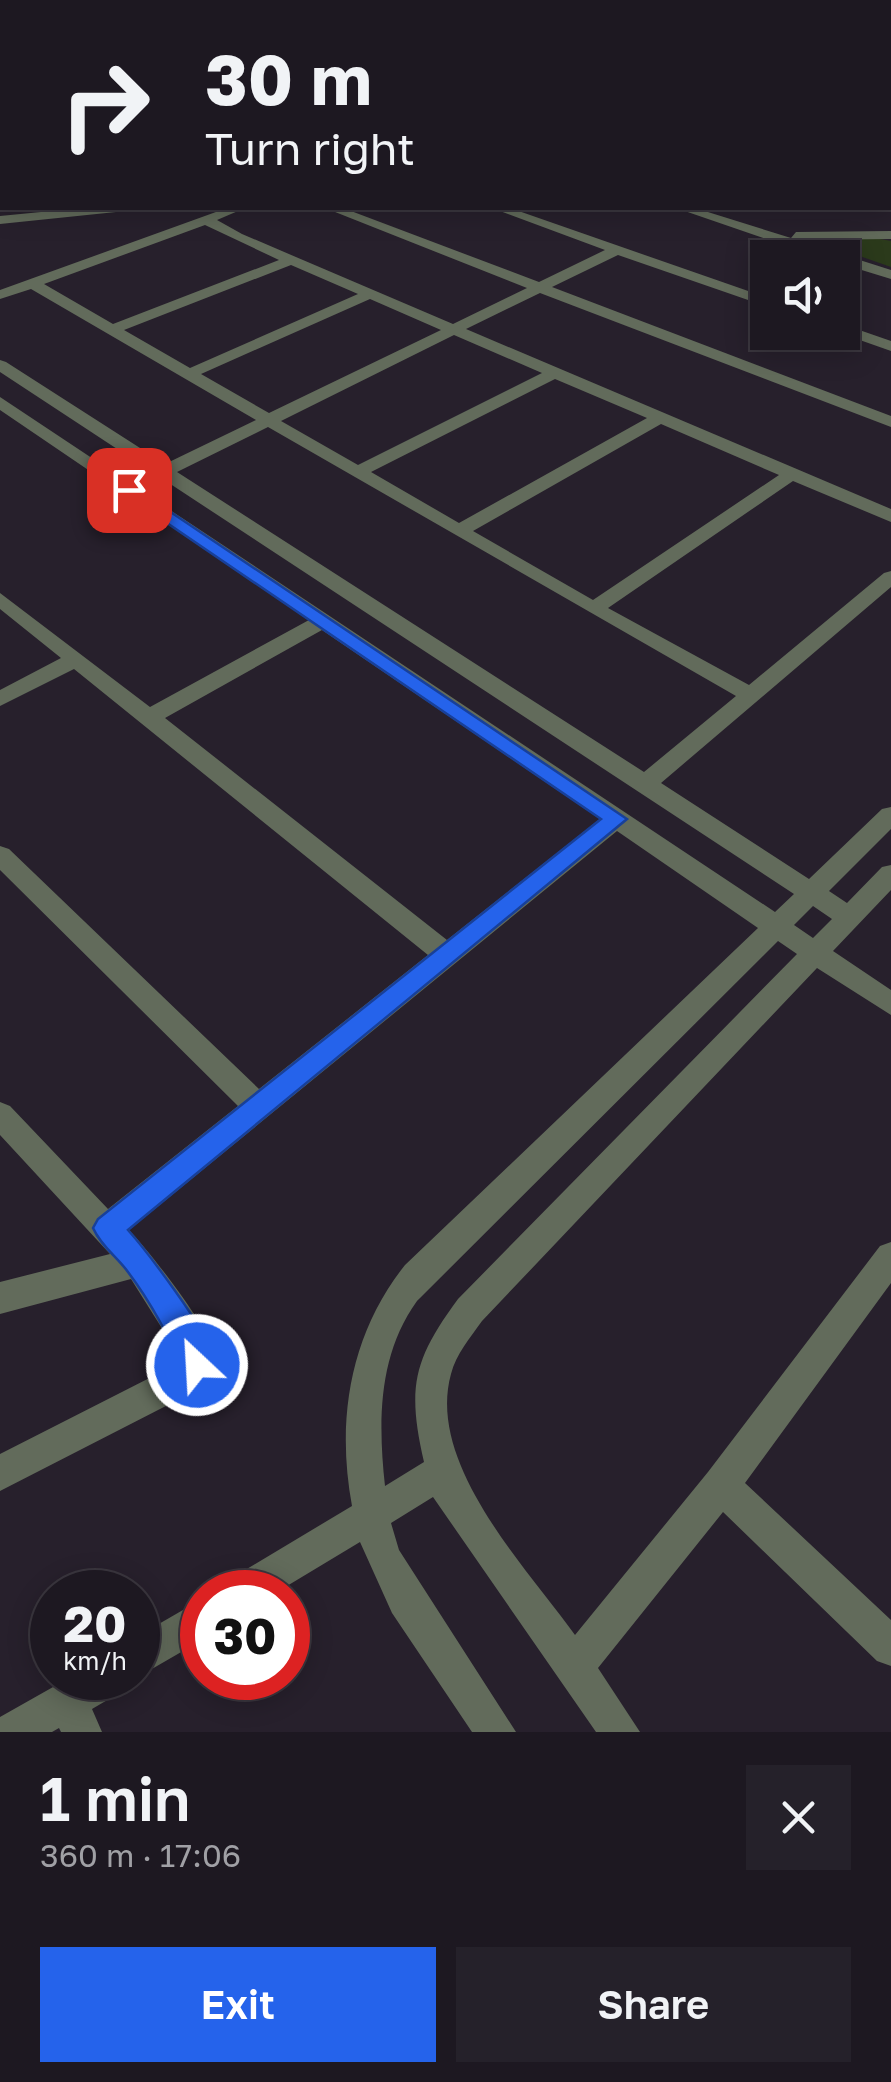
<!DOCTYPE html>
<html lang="en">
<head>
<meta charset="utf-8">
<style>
  :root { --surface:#1d1821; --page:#25212a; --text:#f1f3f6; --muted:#a0a0a5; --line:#3b373f; --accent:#2563eb }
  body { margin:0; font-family:"Golos Text",sans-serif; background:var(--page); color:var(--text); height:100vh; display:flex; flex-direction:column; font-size:38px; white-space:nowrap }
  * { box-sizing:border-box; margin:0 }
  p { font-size:32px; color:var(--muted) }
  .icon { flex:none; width:55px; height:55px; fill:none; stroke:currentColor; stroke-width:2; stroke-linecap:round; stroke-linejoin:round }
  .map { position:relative; height:1732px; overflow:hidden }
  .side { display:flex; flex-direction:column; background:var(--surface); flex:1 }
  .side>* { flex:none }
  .banner { position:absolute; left:0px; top:0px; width:892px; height:210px; box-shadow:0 5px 25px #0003,0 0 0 2px var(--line); background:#1d1821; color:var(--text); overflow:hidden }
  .fabs { position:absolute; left:750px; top:240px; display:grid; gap:20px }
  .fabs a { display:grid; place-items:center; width:110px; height:110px; border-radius:0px; background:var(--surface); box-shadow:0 5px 25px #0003,0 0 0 2px var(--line); font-size:50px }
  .speed { position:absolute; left:30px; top:1570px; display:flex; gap:20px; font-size:50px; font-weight:700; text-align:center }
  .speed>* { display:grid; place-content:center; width:130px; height:130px; border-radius:50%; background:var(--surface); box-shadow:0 5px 25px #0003,0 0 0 2px var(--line); line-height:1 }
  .speed small { font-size:25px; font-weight:400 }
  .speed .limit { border:15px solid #d22; background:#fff; color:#111 }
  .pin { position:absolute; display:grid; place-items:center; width:85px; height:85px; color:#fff; margin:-42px; border-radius:20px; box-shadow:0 5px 15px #0006 }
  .me { position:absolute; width:110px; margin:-55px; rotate:335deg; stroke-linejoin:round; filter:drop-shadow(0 0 8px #0008) }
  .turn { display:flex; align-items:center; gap:35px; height:210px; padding:0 40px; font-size:45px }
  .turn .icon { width:130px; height:130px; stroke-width:2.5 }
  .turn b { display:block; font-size:70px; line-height:85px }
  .round { display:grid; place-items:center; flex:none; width:105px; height:105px; border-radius:0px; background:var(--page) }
  .overview { display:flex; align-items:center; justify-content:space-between; height:170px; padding:0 40px }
  h1 { font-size:60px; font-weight:600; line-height:75px }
  .action { display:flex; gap:20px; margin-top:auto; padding:20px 40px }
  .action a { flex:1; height:115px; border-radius:0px; background:var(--accent); color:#fff; font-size:40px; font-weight:600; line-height:115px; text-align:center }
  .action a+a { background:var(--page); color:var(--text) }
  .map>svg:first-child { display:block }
  .green { fill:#2b3a1b }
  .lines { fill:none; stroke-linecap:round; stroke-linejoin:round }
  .street { fill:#626b5b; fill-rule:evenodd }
  .secondary { fill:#86947a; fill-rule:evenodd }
  .route { fill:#2563eb; stroke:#184099; stroke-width:2.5 }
</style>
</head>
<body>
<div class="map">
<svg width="891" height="1732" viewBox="0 0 891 1732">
  <rect width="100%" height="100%" fill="#27202c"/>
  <path class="green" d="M875,238L891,241V267L814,240Z"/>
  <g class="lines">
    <path class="street" d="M890,6H891V12H890Z
      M890,74H891V80H890Z
      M891,117V125L890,126V118Z
      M0,136L2,137V145L0,144Z
      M890,177H891V185H890Z
      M82,208H123L116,212L0,224V216Z
      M227,208H245L217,220L242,234L453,324L527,288L325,208H343L539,282L605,250L492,208H510L768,298V307L618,255L552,287L891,416V427L540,293L466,329L891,509V522L793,481L608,608L749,685L884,573L891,571V587L661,783L809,879L882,809L891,807V829L829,891L847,903L882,867L891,865V890L833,951L891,990V1015L817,968L482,1321C470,1338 456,1354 451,1374C426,1464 526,1567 575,1635L708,1472L880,1246L891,1242V1283L745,1483L891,1620V1666L877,1661L723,1512L598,1668L640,1732H596L433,1497L391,1523L399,1550L516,1732H472L392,1613L360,1542L277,1592H224L230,1579L352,1506C336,1420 350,1334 405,1265L758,928L617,831L129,1230C150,1252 207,1325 214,1352C217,1366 209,1377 201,1388L0,1491V1454L177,1364L180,1357L131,1279L0,1314V1282L110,1254L0,1135V1102L10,1106L108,1209L238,1106L0,870V846L9,849L259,1089L428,955L74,669L0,706V690L61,658L0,609V593L150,707L309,620L0,410V397L775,912L794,894L0,372V360L6,362L165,464L256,420L31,289L0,299V290ZM205,225L279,260L113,324L44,284ZM291,265L358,294L190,368L124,330ZM370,299L441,330L269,413L201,374ZM454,335L542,373L358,465L281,421ZM555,379L647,418L459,523L371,472ZM661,424L779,475L593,600L473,531ZM268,427L736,696L644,772L177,472ZM322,630L600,819L447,940L165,718ZM813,906L832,919L813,938L794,925ZM778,941L797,954L458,1299C413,1360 407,1388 424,1462L385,1486C378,1422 378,1355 417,1301Z
      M676,208H695L791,238L796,232L891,231V239L797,240L891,270V279L842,264V258H822Z
      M842,324L891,341V351L837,332H842Z
      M202,1599V1640L138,1677V1636Z
      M69,1678H127L121,1692L92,1709L102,1732H61L59,1728L52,1732H0V1717Z"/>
    <path class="secondary" d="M890,37H891V43H890Z"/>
  </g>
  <path class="route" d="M129,484L627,819L128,1230C146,1250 206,1329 212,1353C214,1361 211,1368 208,1376L197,1380L186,1376C171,1340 152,1304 128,1272C117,1257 101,1246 93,1228L98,1219L601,819L123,493L121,490Z"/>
</svg>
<div class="fabs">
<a><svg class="icon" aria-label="sound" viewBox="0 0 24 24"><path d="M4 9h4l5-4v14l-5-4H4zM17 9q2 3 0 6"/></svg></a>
</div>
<div class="speed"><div>20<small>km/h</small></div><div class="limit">30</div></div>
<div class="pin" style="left:129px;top:490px;background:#d93025"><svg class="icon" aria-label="arrive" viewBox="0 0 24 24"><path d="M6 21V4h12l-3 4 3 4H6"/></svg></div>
<svg class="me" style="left:197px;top:1365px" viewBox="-20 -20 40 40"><circle r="17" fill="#2563eb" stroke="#fff" stroke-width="3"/><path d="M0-11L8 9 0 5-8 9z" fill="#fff"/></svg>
<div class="banner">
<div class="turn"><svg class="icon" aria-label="right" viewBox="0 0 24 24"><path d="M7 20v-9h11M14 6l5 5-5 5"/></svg><div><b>30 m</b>Turn right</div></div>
</div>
</div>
<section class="side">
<div class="overview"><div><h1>1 min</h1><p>360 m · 17:06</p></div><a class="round"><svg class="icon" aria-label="close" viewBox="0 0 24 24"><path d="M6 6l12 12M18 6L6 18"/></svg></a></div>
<div class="action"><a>Exit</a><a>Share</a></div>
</section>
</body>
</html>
